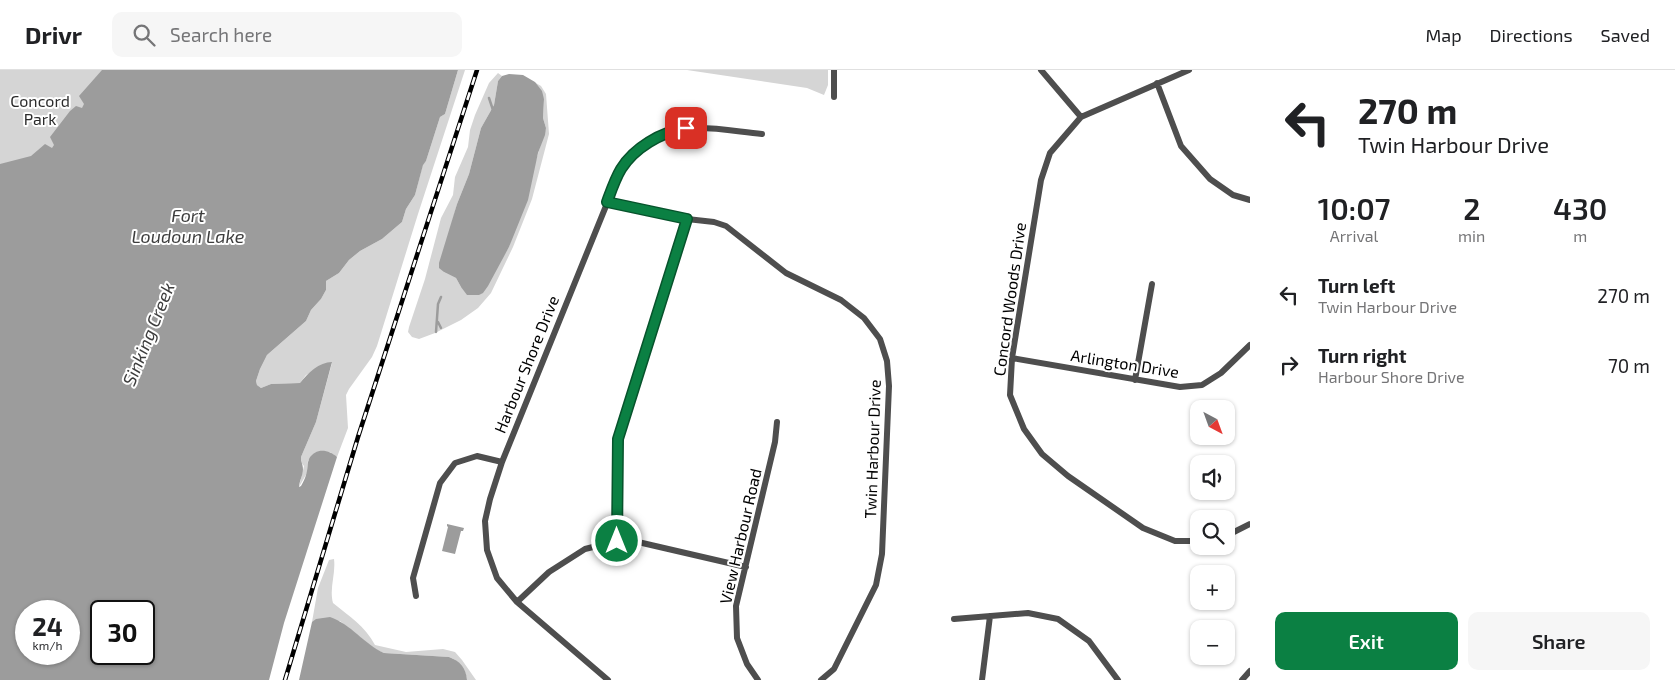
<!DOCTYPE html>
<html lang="en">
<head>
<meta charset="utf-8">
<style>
  :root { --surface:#fff; --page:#f6f6f6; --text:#202124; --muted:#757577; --line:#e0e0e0; --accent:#0b8043 }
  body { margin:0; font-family:"Exo 2",sans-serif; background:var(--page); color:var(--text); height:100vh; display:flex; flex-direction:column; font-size:19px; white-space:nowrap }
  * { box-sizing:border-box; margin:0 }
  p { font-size:16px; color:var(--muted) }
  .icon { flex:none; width:28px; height:28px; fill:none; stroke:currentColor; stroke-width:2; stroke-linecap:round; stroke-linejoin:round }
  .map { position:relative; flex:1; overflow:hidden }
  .panel { display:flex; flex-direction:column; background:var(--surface); width:425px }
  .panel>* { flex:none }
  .hud { background:#fff; color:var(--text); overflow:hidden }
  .needle { width:32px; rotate:139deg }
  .controls { position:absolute; left:1190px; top:330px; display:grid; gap:10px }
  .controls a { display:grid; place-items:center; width:45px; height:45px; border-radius:10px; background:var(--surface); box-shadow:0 1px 4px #0004; font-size:25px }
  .speed { position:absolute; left:15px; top:530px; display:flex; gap:10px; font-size:25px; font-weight:700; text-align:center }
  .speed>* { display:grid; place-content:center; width:65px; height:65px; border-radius:50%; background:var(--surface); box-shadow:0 1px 4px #0004; line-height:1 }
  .speed small { font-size:12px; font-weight:400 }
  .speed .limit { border:2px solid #111; border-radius:8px; background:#fff; color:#111 }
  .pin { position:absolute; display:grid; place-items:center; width:42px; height:42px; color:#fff; margin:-21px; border-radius:10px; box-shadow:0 2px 8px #0006 }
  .me { position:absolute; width:55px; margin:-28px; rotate:0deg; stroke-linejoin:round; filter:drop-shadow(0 0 4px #0008) }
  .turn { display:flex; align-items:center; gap:18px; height:105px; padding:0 25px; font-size:22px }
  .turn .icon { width:65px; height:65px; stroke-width:2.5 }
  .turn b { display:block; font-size:35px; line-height:42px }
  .eta { display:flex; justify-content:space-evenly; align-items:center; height:85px; text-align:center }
  .eta b { font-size:30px; font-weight:600; line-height:35px }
  .primary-button { display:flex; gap:10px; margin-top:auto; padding:10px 25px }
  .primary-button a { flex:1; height:58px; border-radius:10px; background:var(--accent); color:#fff; font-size:20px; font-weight:600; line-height:58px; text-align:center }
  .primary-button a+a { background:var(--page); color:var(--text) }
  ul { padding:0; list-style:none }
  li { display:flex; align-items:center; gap:15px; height:70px; padding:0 25px }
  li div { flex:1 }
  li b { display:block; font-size:19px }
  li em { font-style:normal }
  header { display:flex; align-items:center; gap:30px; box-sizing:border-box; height:70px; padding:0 25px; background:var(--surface); border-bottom:1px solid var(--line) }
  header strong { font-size:24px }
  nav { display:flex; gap:28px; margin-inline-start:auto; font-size:18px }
  .search { width:350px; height:45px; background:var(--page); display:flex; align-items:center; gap:12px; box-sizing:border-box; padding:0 18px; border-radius:10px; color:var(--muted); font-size:19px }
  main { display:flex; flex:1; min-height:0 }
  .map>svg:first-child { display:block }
  .green { fill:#d5d5d5 }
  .water { fill:#9c9c9c; fill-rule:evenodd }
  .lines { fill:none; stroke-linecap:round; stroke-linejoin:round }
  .stream { stroke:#9c9c9c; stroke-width:2.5 }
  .street { stroke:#4e4e4e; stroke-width:6 }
  .rail-casing { stroke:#000; stroke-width:4.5 }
  .rail { stroke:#fff; stroke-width:2.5; stroke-dasharray:8; stroke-linecap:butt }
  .route-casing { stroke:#07532c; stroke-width:12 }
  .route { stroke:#0b8043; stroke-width:9 }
  .labels { text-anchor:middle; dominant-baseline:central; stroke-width:4; stroke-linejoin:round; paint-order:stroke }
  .park-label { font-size:16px; fill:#2c2c2c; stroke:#fff }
  .street-label { font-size:16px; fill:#000; stroke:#fff }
  .water-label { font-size:18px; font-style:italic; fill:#3d3d3d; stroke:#fff }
</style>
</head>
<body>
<header>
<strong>Drivr</strong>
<div class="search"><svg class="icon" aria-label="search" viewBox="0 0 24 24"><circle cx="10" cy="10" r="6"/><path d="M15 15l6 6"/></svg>Search here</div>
<nav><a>Map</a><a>Directions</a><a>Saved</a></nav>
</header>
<main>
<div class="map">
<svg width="1250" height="610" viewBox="0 0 1250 610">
  <rect width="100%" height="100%" fill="#fff"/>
  <path class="green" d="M0,0H113L53,82L0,105Z
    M458,0H465L418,144L377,276L372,287L349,319L346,325L348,358L337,387L330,382L308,390L307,403L299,417L304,396L300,391L301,387L316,352L332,293L306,305L300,313L271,314L261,318L257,315L256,311L260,299L267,285L306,251L311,240L321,229L326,220V211L339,203L349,190L360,181L382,169L402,152L406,139L415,125L423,94L426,91L440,47L445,44Z
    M687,0H828V15L824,25L807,18Z
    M498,3L502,6L498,11L494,35L481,58L469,104L457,134L450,160L444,202L456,208L461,217L504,185L509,177L546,58L543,48L544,29L534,12L541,16L546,24L549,64L532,129L513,177L491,223L478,238L461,250L435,263L419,269L412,267L408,262L409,257L425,209L441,148L453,125L455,107L468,77L470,60L475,45L489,13Z
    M334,489C336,504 329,518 333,533C349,546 365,556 375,575L406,582L443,579L455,582L462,590L476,610H467C466,600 459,590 449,587L384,583L376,580L340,551L312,552L318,518L329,490Z"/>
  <path class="water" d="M102,0H458L445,44L440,47L426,91L423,95L415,125L406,139L402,152L382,169L360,181L349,190L339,203L326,211V220L321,229L311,240L306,251L267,285L260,299L256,311L257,315L261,318L271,314L300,313C308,303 319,292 332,292L316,352L301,387V391C306,402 300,407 299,417L301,416C303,412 305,409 306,405C308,400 307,393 309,389C316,377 329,380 337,387L284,553L269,610H0V94L31,86L45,74L52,78L54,75L50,67L70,41L76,36L82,38L84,34L79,26ZM26,541H69V584H26ZM101,541H144V584H101Z
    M509,4L523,5L535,12L542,21L544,29L543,48L546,58L545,65L538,83L528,130L509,177L488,216L483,223L479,225H467L461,217L456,208L444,202L439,198V193L457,134L469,104L481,58L494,35L498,11L502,6Z
    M447,454L464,458L463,461H461L455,484L442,481L448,457L447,456Z
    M330,547C351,554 364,574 384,583L449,587C460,591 466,598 467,610H299L312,552L316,549Z"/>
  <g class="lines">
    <path class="stream" d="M489,28L493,40
      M438,252L441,258
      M436,262L438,234L441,227"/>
    <path class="street" d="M1041,0L1081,47
      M1189,0L1081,47L1050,83L1041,110L1012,288L1010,325L1024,359L1042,384L1068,406L1143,458L1175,471H1199
      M1157,13L1181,76L1210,109L1233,125L1250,130
      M834,27V0
      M607,132L687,149L714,152L726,156L786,203L841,230L864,248L880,269L887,291L889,316L882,484L876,515L834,599L821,610
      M1012,288L1180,317L1202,315L1221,303L1250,275
      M1135,310L1152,214
      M1226,466L1250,454
      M617,471L618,369L687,149
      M416,526L413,508L440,413L455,393L477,386L502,392
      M517,532L549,502L585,479L617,471L638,472L746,497
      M954,549L1028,543L1058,549L1089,571L1118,610
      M608,610L517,532L497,508L487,480L485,451L490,429L502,392L621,99C627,92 633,85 639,79C675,47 719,60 762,64
      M758,610L747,594L737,568L736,536L775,372L777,352
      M982,610L990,546
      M1242,610L1250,601"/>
    <g class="rail-casing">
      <path id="rail" d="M285,610L358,367L477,0"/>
    </g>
    <use href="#rail" class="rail"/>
  </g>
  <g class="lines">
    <g class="route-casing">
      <path id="route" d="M617,471L618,369L687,149L607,132C611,121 615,109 621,99C634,78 661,62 686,58"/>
    </g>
    <use href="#route" class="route"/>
  </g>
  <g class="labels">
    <g class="park-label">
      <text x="40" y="30">Concord<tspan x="40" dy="18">Park</tspan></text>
    </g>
    <g class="street-label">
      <text transform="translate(1009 229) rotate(-82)">Concord Woods Drive</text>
      <text transform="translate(1125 293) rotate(9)">Arlington Drive</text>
      <text transform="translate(526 294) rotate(-68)">Harbour Shore Drive</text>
      <text transform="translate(872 379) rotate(-88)">Twin Harbour Drive</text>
      <text transform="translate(740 466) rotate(-77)">View Harbour Road</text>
    </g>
    <g class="water-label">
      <text x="188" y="145">Fort<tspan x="188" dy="21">Loudoun Lake</tspan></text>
      <text transform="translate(148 264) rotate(-68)">Sinking Creek</text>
    </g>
  </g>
</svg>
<div class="controls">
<a><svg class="needle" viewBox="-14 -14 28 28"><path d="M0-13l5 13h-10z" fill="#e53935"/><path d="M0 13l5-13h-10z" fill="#757577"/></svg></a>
<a><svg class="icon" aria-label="sound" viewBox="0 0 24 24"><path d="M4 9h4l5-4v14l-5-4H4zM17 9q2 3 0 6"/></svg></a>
<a><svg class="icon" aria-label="search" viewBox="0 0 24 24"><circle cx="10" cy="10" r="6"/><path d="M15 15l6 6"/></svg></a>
<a>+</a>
<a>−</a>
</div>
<div class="speed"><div>24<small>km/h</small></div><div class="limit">30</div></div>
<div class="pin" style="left:686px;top:58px;background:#d93025"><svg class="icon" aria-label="arrive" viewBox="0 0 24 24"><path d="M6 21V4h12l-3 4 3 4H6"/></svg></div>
<svg class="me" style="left:617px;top:471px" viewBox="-20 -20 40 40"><circle r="17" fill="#0b8043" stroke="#fff" stroke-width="3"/><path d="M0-11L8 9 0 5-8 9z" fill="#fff"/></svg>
</div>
<section class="panel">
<div class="hud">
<div class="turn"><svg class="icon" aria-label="left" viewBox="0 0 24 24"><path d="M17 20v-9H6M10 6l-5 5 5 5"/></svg><div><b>270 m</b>Twin Harbour Drive</div></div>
</div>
<div class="eta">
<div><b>10:07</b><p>Arrival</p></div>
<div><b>2</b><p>min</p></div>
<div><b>430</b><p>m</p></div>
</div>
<ul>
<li><svg class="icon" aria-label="left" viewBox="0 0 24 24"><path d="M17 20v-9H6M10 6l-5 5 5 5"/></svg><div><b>Turn left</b><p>Twin Harbour Drive</p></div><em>270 m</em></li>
<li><svg class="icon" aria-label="right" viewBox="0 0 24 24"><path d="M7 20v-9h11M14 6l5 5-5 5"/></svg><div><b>Turn right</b><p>Harbour Shore Drive</p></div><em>70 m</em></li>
</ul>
<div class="primary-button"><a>Exit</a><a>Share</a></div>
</section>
</main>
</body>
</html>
